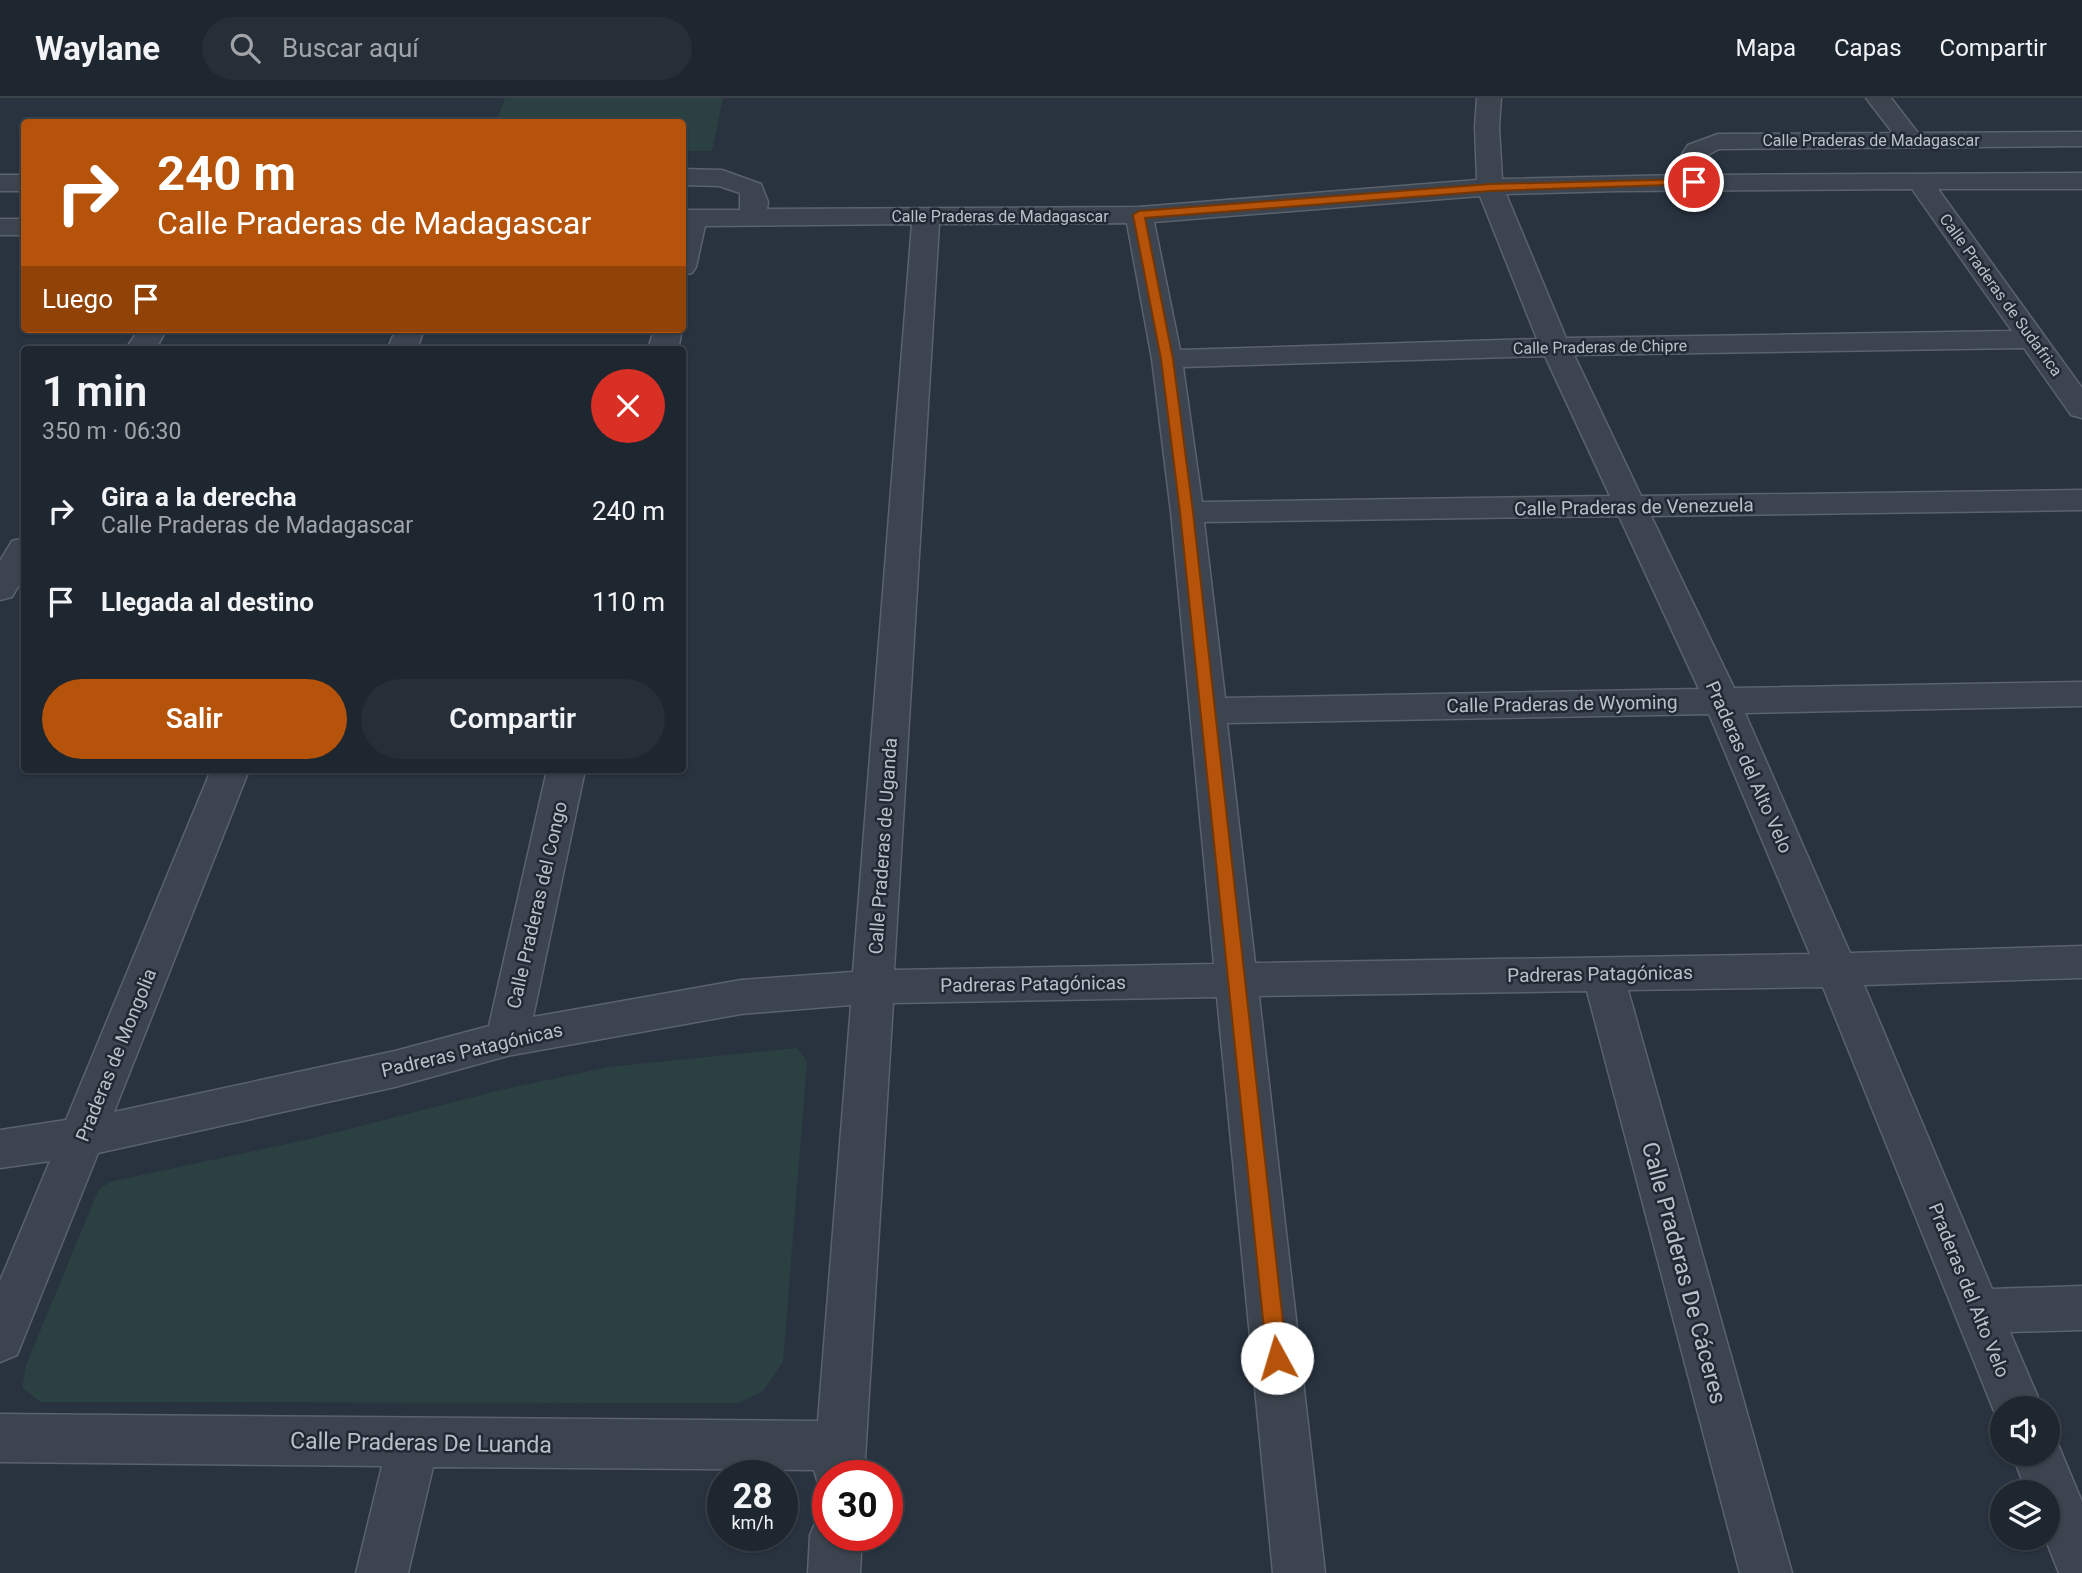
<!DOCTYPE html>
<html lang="es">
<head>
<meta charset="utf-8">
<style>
  :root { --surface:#1e262f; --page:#262e37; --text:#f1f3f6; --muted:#a1a5aa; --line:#3c434b; --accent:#b45309 }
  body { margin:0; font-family:Roboto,sans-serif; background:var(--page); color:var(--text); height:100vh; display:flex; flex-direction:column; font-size:26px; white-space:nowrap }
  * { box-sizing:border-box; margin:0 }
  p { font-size:23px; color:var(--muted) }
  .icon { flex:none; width:38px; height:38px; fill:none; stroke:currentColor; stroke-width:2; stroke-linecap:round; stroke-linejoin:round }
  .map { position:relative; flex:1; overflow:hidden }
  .drawer { position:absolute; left:21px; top:248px; width:665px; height:427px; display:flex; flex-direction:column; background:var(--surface); border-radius:7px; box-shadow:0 2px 5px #0004,0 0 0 2px var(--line) }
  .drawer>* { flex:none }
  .guide { position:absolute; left:21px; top:21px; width:665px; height:214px; border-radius:7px; box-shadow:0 2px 5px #0004,0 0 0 2px var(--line); background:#b45309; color:#fff; overflow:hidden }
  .tools { position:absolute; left:1990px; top:1298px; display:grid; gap:14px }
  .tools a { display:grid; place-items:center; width:70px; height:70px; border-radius:50%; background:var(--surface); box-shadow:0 2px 5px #0004,0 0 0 2px var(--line); font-size:35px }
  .speed { position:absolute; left:707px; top:1362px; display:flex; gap:14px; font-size:35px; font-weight:700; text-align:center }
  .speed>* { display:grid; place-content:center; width:91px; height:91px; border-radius:50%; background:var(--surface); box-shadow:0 2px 5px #0004,0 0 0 2px var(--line); line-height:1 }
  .speed small { font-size:18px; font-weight:400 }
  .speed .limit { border:10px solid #d22; background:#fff; color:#111 }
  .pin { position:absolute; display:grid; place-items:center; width:60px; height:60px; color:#fff; margin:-30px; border:4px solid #fff; border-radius:50%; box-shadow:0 2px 7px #0007 }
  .me { position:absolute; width:77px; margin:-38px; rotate:354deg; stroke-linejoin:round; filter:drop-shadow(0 0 5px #0008) }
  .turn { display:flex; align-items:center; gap:24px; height:147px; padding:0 21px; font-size:32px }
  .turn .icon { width:91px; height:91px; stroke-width:2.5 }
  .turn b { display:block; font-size:49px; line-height:60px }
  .then { display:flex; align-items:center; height:66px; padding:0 21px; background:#0003; gap:14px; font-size:26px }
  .round { display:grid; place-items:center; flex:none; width:74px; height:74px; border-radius:37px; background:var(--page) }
  .summary { display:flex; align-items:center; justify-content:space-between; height:119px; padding:0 21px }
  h1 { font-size:42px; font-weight:600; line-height:52px }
  .button { display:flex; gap:14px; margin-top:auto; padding:14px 21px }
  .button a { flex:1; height:80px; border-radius:42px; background:var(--accent); color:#fff; font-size:28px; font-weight:600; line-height:80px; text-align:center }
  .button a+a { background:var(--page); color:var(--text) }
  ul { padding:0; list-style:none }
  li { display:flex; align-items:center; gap:21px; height:91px; padding:0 21px }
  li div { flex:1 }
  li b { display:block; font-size:26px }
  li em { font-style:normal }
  header { display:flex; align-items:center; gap:42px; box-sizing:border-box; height:98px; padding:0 35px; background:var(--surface); border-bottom:2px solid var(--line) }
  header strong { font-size:33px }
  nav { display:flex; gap:38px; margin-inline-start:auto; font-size:24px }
  .search { width:490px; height:63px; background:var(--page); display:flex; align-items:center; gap:18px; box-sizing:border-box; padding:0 24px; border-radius:38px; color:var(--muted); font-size:26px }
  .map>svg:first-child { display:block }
  .green { fill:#2b4041 }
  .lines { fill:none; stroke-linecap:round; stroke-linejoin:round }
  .minor-casing { stroke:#5a626c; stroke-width:3 }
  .minor { fill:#3c444f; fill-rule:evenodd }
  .route { fill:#b45309; stroke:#753606; stroke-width:2 }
  .labels { text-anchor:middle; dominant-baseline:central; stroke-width:5; stroke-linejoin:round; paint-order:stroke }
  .far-street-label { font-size:16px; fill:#b9c0c9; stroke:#212934 }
  .street-label { font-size:19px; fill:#b9c0c9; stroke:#212934 }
  .near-street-label { font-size:23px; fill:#b9c0c9; stroke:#212934 }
</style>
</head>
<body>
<header>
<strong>Waylane</strong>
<div class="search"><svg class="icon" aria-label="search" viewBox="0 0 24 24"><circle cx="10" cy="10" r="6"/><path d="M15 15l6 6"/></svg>Buscar aquí</div>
<nav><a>Mapa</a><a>Capas</a><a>Compartir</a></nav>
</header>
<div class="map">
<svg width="2082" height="1475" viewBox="0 0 2082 1475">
  <rect width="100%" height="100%" fill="#28333f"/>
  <path class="green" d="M505,0H723L712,53H683L682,24H496Z
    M797,950L807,963L783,1264L763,1293L739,1305L41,1304L22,1290L26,1267L98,1093L109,1084L310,1041L501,992L608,969Z"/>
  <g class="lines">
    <g class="minor-casing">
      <path id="minor" d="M1477,0H1501L1499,29L1502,81L1680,77L1679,61L1688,47L1718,36L1893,35L1866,0H1891L1918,35L2082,34V48L1719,51L1706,58L1705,77L2082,75V91H1938L2082,290V320L2071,317L2024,250L1574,257L1641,398L2082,392V412L1651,418L1734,590L2082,584V608L1745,615L1850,855L2082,848V880L1864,887L1992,1191L2082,1188V1232L2010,1234L2043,1311H2002L2000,1328L1823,889L1628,892L1792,1475H1740L1587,893L1259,898L1325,1475H1273L1217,899L893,905L864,1377H828V1397L821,1395L814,1372L433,1369L408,1475H356L382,1368L0,1364V1316L818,1323L851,907L741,916L507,958L395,989L98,1055L17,1257L0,1264V1183L50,1063L0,1070V1032L66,1022L211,672H249L114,1014L395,953L489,928L547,672H585L533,919L741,882L853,874L912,126L705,128L696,169L692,175L682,177V112H740V95L719,88L682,87V71L722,72L761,86L768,104L767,111L1139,109L1477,82L1475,29ZM1912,91L2012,233L1566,240L1506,96L1618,93ZM1480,98L1537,241L1180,252L1154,124ZM1127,125L1152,261L1171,414L1214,866L894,872L939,126ZM1545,258L1610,398L1202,404L1183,269ZM1619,418L1699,591L1225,600L1204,424ZM1709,616L1810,856L1255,865L1227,625Z
        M0,77H24V93H0Z
        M0,121H24V137H0Z
        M139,231H167L155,252H125Z
        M396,231H424L417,252H387Z
        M654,231H682L678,252H648Z
        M24,440V478L12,499L0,502V463L12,443Z
        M2048,1336L2055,1339L2082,1404V1475H2059L2045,1440H2048V1395H2027L2012,1356H2048Z
        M828,1414V1437H862L860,1475H808L810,1437L818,1419Z"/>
    </g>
    <use href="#minor" class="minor"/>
  </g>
  <path class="route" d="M1694,81L1700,84L1698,86L1490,93L1145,120L1173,261L1193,414L1287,1260L1284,1266L1277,1269L1270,1266L1267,1260L1180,414L1161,261L1133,117L1139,113L1490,86Z"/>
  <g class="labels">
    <g class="far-street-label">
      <text x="1871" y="42">Calle Praderas de Madagascar</text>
      <text x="1000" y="118">Calle Praderas de Madagascar</text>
      <text transform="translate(2001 197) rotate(54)">Calle Praderas de Sudafrica</text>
      <text transform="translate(1600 249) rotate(-1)">Calle Praderas de Chipre</text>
    </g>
    <g class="street-label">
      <text transform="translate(1634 409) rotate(-1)">Calle Praderas de Venezuela</text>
      <text transform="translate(1562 606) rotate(-1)">Calle Praderas de Wyoming</text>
      <text transform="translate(1749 669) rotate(66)">Praderas del Alto Velo</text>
      <text transform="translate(883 748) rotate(-86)">Calle Praderas de Uganda</text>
      <text transform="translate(537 807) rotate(-77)">Calle Praderas del Congo</text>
      <text transform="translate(1600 876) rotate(-1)">Padreras Patagónicas</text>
      <text transform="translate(1033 886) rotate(-1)">Padreras Patagónicas</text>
      <text transform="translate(472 952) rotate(-13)">Padreras Patagónicas</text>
      <text transform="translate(116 957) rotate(-68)">Praderas de Mongolia</text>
      <text transform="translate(1969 1192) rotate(68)">Praderas del Alto Velo</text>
    </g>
    <g class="near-street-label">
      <text transform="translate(1684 1175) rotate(75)">Calle Praderas De Cáceres</text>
      <text transform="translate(421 1345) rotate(1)">Calle Praderas De Luanda</text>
    </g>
  </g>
</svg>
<div class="tools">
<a><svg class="icon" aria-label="sound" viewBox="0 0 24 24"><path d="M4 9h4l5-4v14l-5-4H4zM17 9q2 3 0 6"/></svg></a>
<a><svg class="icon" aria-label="layers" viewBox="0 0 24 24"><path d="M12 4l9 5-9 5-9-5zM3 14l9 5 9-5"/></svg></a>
</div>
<div class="speed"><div>28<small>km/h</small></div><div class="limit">30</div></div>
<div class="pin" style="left:1694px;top:84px;background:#d93025"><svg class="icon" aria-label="arrive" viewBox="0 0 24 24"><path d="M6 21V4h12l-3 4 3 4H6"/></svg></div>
<svg class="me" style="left:1277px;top:1260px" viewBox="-20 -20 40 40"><circle r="19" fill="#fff"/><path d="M0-13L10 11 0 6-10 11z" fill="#b45309"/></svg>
<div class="guide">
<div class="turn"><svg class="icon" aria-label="right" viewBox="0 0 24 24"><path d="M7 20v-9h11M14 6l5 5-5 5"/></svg><div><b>240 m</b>Calle Praderas de Madagascar</div></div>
<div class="then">Luego<svg class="icon" aria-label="arrive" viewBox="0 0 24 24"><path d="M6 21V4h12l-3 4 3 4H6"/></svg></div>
</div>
<section class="drawer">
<div class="summary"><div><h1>1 min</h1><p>350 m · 06:30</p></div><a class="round" style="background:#d93025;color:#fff"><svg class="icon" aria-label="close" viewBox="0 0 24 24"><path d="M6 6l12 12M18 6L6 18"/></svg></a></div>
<ul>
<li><svg class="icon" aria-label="right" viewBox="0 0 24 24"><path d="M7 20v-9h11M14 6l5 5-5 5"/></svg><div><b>Gira a la derecha</b><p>Calle Praderas de Madagascar</p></div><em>240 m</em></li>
<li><svg class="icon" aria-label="arrive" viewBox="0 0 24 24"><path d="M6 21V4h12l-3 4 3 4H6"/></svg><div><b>Llegada al destino</b></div><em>110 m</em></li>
</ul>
<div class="button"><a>Salir</a><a>Compartir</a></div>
</section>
</div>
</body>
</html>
